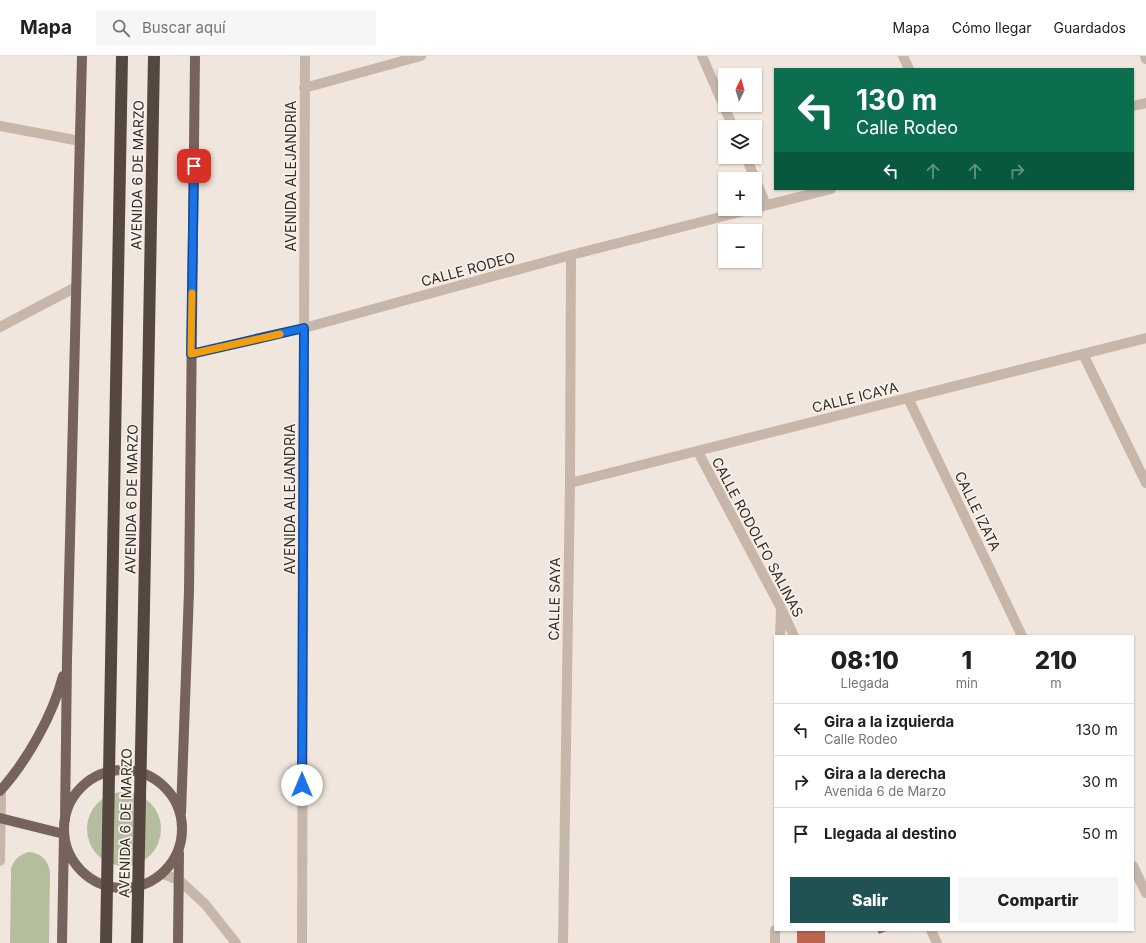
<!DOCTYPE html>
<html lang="es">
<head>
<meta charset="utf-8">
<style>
  :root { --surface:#fff; --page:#f6f6f6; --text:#202124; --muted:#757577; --line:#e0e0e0; --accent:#215253 }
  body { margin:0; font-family:Inter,sans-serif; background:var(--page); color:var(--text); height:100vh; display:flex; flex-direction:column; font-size:15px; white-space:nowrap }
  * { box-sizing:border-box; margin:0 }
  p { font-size:13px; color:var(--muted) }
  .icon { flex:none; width:22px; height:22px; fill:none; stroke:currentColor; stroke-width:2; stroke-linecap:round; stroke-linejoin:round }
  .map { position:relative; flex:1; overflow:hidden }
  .drawer { position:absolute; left:774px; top:579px; width:360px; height:296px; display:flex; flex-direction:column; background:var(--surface); border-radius:0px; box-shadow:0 1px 3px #0004 }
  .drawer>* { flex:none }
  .guide { position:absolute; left:774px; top:12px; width:360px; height:122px; border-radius:0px; box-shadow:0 1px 3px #0004; background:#0b6e4f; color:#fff; overflow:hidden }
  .needle { width:26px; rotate:5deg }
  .tools { position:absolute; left:718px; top:12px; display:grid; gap:8px }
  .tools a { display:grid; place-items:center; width:44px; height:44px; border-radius:0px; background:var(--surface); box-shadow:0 1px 3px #0004; font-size:20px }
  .pin { position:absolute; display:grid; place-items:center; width:34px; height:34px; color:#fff; margin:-17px; border-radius:8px; box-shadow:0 2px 6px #0006 }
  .me { position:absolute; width:44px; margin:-22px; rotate:0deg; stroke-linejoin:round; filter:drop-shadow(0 0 3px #0008) }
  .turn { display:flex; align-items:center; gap:14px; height:84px; padding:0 16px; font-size:18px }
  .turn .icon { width:52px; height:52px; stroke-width:2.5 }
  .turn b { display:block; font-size:28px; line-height:34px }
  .lanes { display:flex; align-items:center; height:38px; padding:0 16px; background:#0003; justify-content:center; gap:20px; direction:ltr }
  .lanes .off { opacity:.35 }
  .eta { display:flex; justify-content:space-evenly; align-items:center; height:68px; text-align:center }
  .eta b { font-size:24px; font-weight:800; line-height:28px }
  .primary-button { display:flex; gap:8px; margin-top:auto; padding:8px 16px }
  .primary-button a { flex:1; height:46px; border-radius:0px; background:var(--accent); color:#fff; font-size:16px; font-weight:800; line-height:46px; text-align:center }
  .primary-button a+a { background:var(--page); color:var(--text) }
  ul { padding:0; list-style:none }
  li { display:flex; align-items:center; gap:12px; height:52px; padding:0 16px; border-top:1px solid var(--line) }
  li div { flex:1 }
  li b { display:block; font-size:15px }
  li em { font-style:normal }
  header { display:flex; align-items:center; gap:24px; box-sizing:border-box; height:56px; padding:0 20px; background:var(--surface); border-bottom:1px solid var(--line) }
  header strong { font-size:19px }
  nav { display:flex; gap:22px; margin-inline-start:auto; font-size:14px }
  .search { width:280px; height:36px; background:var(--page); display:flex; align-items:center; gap:10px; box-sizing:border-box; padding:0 14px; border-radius:0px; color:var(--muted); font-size:15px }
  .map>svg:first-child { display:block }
  .green { fill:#b4be9e }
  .building { fill:#bc664f }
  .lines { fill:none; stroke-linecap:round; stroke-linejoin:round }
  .minor { stroke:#c7b6aa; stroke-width:10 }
  .major { stroke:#76635b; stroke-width:10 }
  .highway { stroke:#554640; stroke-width:12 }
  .highway-bridge { stroke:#554640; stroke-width:12 }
  .route-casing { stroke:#114b97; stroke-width:10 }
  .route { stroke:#1a73e8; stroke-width:7 }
  .slow { stroke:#f59e0b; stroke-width:7 }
  .labels { text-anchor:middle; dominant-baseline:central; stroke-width:3.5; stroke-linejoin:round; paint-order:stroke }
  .street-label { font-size:14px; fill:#352c29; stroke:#f8f1e9 }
</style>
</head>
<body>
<header>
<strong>Mapa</strong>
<div class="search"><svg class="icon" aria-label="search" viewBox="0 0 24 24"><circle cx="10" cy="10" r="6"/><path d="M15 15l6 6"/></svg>Buscar aquí</div>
<nav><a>Mapa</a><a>Cómo llegar</a><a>Guardados</a></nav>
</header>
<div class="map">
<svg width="1146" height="887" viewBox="0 0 1146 887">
  <rect width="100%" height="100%" fill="#f0e6dd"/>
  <path class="green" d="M87 773a37 37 0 1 1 74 0a37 37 0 1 1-74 0Z
    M28,796C40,797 48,803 50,816L49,887H10L11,814C13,804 18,800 28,796Z"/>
  <path class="building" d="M797,874H825V887H797Z
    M877,874H889L879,878Z"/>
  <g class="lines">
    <path class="minor" d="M702,0L733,71
      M903,0L909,13
      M1145,0L1146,3
      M304,32L421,0
      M1133,50L1146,47
      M0,70L80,85
      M746,101L766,149
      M755,152L831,133
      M0,271L76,231
      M191,298L304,272L571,199L752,153
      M1083,298L1146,427
      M908,342L1022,580
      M698,396L781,552L794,580
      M570,427L1146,282
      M780,580L781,554
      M0,805L1,733
      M1133,810L1146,837
      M163,818L179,824L205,848L236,887
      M931,874L937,887
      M302,887L305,0
      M563,887L570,427L571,199
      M775,887V874"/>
    <path class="major" d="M64 773a59 59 0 1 1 118 0a59 59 0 1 1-118 0Z
      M0,735C27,705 53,659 63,620
      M181,757L189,535L195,0
      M0,762L64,778L62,887
      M65,764L67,604L82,0
      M178,887L179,797"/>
    <path class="highway" d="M112,551L122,0
      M144,552L154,0"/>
    <path class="highway-bridge" d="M106,887L112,551
      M137,887L144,552"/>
  </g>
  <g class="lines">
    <g class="route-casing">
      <path id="route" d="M194,110L191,298L304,272L302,729"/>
    </g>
    <use href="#route" class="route"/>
    <path class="slow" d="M192,237L191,298L280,278"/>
  </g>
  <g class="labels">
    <g class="street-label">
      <text transform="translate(137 119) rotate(-89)">AVENIDA 6 DE MARZO</text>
      <text transform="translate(290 120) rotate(-90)">AVENIDA ALEJANDRIA</text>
      <text transform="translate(468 213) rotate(-15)">CALLE RODEO</text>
      <text transform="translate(855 341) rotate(-14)">CALLE ICAYA</text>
      <text transform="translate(131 443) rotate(-89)">AVENIDA 6 DE MARZO</text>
      <text transform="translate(289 443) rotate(-90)">AVENIDA ALEJANDRIA</text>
      <text transform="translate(978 455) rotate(64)">CALLE IZATA</text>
      <text transform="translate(758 481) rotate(62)">CALLE RODOLFO SALINAS</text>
      <text transform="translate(554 543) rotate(-89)">CALLE SAYA</text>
      <text transform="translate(125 767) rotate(-89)">AVENIDA 6 DE MARZO</text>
    </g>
  </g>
</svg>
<div class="tools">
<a><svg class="needle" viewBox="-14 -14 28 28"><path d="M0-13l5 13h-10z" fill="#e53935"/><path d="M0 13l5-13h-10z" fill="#757577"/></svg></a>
<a><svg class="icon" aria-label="layers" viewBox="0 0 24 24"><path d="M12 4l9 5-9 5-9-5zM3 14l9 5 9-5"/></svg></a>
<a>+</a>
<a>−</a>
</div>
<div class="pin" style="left:194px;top:110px;background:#d93025"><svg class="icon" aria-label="arrive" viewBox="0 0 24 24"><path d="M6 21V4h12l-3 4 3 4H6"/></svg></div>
<svg class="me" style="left:302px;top:729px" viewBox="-20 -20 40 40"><circle r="19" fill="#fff"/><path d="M0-13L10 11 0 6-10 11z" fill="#1a73e8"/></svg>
<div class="guide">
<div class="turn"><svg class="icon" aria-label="left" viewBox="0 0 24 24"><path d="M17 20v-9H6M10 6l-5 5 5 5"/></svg><div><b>130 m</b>Calle Rodeo</div></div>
<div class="lanes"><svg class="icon" aria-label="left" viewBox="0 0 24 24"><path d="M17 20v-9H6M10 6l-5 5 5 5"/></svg><svg class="icon off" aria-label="ahead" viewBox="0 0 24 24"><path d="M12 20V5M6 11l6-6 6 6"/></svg><svg class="icon off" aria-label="ahead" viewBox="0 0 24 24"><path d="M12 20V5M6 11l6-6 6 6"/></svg><svg class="icon off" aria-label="right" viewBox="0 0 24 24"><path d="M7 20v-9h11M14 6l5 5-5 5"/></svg></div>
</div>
<section class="drawer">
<div class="eta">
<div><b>08:10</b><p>Llegada</p></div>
<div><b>1</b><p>min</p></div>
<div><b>210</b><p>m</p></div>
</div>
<ul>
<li><svg class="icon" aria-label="left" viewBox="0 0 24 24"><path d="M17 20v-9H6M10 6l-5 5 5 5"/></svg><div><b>Gira a la izquierda</b><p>Calle Rodeo</p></div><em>130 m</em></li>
<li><svg class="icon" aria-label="right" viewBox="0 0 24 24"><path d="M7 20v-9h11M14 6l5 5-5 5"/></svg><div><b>Gira a la derecha</b><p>Avenida 6 de Marzo</p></div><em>30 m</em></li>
<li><svg class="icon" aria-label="arrive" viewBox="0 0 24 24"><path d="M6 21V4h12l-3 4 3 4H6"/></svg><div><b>Llegada al destino</b></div><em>50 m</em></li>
</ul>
<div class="primary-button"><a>Salir</a><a>Compartir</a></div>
</section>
</div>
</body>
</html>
